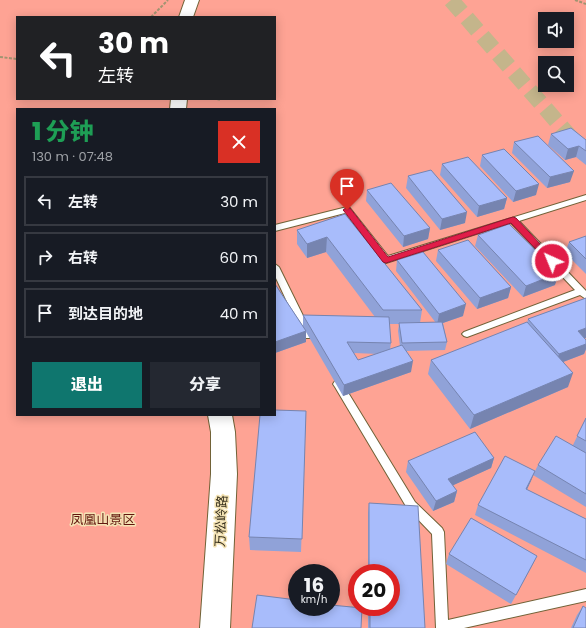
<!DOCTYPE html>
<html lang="zh">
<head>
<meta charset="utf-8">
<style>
  :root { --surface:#171b24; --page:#242831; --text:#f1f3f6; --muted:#9ea1a6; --line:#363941; --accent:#0f766e }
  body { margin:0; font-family:Poppins,"Noto Sans SC",sans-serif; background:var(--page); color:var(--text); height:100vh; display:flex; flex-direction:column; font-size:15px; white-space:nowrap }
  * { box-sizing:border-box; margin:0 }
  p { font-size:13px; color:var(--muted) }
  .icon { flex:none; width:22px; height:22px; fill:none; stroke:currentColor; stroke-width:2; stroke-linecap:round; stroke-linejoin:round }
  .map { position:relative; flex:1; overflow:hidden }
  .sheet { position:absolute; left:16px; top:108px; width:260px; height:308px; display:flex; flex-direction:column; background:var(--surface); border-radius:0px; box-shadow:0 2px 10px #0003 }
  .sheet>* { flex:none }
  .top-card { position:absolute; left:16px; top:16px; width:260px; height:84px; border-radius:0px; box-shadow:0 2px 10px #0003; background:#202124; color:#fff; overflow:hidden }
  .fabs { position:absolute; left:538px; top:12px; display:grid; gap:8px }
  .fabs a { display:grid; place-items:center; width:36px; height:36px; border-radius:0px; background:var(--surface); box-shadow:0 2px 10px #0003; font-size:20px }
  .speed { position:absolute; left:288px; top:564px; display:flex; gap:8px; font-size:20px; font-weight:700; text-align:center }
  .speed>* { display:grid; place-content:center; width:52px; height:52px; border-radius:50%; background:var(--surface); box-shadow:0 2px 10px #0003; line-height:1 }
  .speed small { font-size:10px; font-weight:400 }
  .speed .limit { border:6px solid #d22; background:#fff; color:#111 }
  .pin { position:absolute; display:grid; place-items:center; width:34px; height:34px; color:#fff; margin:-41px -17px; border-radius:50% 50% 50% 0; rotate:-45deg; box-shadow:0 0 4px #0007 }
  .pin .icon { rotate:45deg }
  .me { position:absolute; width:44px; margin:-22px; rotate:316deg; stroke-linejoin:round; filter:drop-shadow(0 0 3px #0008) }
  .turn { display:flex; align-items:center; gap:14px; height:84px; padding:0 16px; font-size:18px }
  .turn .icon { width:52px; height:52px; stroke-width:2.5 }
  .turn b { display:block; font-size:28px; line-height:34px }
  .round { display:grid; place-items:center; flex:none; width:42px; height:42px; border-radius:0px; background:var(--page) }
  .overview { display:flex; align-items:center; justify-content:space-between; height:68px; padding:0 16px }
  h1 { font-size:24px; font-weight:800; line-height:30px; color:#1e9e55 }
  .action { display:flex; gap:8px; margin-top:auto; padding:8px 16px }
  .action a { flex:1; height:46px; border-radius:0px; background:var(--accent); color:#fff; font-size:16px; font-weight:800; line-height:46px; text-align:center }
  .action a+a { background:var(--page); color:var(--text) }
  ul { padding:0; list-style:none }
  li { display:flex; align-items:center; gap:12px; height:50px; margin:0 8px 6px; padding:0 8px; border:2px solid var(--line); border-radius:0px }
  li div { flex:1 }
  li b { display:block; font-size:15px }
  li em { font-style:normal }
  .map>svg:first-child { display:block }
  .green { fill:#fea394; fill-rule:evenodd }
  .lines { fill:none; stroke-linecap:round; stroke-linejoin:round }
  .tertiary-tunnel { stroke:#c4b58b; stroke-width:16; stroke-dasharray:16 8; stroke-linecap:butt }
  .service-casing { stroke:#716237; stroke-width:2 }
  .tertiary-casing { stroke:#716237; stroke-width:2 }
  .path { stroke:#a19471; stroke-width:2; stroke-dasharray:3 1.5; stroke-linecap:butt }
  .service { fill:#fff; fill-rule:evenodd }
  .tertiary { fill:#fff; fill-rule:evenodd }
  .wall { fill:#90a2d8; fill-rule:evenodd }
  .shaded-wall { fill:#7684b0 }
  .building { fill:#a8bcfb; stroke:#7684b0 }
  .route { fill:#e11d48; stroke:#92132f }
  .labels { text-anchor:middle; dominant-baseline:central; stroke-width:3; stroke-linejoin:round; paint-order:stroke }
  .near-park-label { font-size:13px; fill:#62160e; stroke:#f4e3b4 }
  .near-street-label { font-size:13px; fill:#362f1d; stroke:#f4e3b4 }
</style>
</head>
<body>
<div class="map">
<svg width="586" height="628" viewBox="0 0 586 628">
  <rect width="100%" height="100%" fill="#e7d6a7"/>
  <path class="green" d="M0,0H586V628H0ZM17,17H275V99H17ZM545,19H567V41H545ZM545,63H567V85H545ZM17,109H275V415H17ZM297,573H331V607H297ZM357,573H391V607H357Z"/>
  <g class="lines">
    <path class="tertiary-tunnel" d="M451,0L586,155"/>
    <g class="service-casing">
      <path id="service" d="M586,195V200L519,221L586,291V299L580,295L467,337L464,336L462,334L464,332L575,290L511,223L386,263L383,262L345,213L275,231V225L347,207L350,208L388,256Z
        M275,264L279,267L313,336L311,338H305L303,336L275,276Z
        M338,380L341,381L415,502L442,528L444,532L448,620L586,589V601L464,628H436L432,534L407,508L335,387L333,384L335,381Z"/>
    </g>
    <g class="tertiary-casing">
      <path id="tertiary" d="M185,0H199L193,17H179Z
        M171,99H187L186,109H170Z
        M208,415H232L235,432L237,474L230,628H200L211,474V432Z"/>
    </g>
    <path class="path" d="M575,0L586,4
      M151,17L168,0
      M0,57L17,59
      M217,99L221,100"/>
    <use href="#service" class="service"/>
    <use href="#tertiary" class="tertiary"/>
  </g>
  <path class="wall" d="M551,134L586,140V165L576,157L565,160L548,145Z
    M514,142L570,182L547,188L512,153Z
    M482,155L536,195L513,202L480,166Z
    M442,164L507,198L504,209L477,217L440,175Z
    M408,176L465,223L440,230L406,188Z
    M367,190L430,228L428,239L403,247L366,201Z
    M345,214L422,310L420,323H436L396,271L397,260L463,316L443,323L447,342L445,350L406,351L411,372L343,396L306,332V342L275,353V284L303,326V315L375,317L326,252L307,258L297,244V230ZM389,324H399L398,331L400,346L390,349L391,343ZM354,353L378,354L358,360Z
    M478,235L555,285L523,297L475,246Z
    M586,236V274L565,253L569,242Z
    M438,250L511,287L508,298L477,309L436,261Z
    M586,298V338H584L586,340V349L584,354L563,362L568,387L470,429L428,374L431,360L527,323L528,319Z
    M306,411L301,552L250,550L249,537Z
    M586,418V507L533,475L527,490L586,519V573L475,515L478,505L535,471L538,465L573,445Z
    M494,458L491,468L453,485L457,491L454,502L433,511L406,472L408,461Z
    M369,503L425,628H368V607H391V573H368V513Z
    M449,554L537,556L532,566L511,604L446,564Z
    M583,606L586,628H571L577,615Z"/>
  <path class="shaded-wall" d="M579,146L576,157L565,160L568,149Z
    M574,171L570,182L547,188L550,177Z
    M539,184L536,195L513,202L516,191Z
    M507,198L504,209L477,217L479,206Z
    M467,212L465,223L440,230L442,219Z
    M430,228L428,239L403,247L404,236Z
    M327,237L326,252L307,258V244Z
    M559,273L555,285L523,297L526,286Z
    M511,287L508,298L477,309L480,298Z
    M466,304L463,316L437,325L439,314Z
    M586,328V338L574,342L578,331Z
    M306,331V342L275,353V342Z
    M586,344V349L584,354L555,365L559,354Z
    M413,361L411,372L343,396L344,385Z
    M573,373L568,387L470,429L474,415Z
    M494,458L491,468L445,489L448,479Z
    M535,471L531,481L522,499L526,489Z
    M457,491L454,502L433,511L436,501Z"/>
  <path class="building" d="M571,128L586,140V151L579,146L568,149L551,134Z
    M538,136L574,171L550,177L514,142Z
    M504,149L539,184L516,191L482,155Z
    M468,157L507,198L479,206L442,164Z
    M431,170L467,212L442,219L408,176Z
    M391,183L430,228L404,236L367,190Z
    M345,214L422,310H383L327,237L307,244L297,230Z
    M509,224L559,273L526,286L478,235Z
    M586,236V259L569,242Z
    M468,240L511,287L480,298L438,250Z
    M423,252L466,304L439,314L397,260Z
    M275,284L306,331L275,342Z
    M586,298V328L578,331L586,340V344L559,354L528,319Z
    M303,315L389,317L391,343L347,342L358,360L402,345L413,361L344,385Z
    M442,322L447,342L402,343L399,323Z
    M527,322L573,373L474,415L431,360Z
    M275,410L306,411L302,539L249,537L260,415H275Z
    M586,418V441L577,436Z
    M475,432L494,458L448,479L457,491L436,501L408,461Z
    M556,436L586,453V494L538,465Z
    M505,456L535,471L526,489L586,519V560L478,505Z
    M369,503L418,506L425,628H370V607H391V573H369Z
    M471,518L537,556L516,595L449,554Z
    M257,595L297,600V607H331V605L362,608L361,628H252Z
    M583,606L586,608V628H573Z"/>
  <path class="route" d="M347,207L350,208L388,257L513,217L516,218L556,261L552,264L549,263L511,223L386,263L383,262L344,211L343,210Z"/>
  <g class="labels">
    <g class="near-park-label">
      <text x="103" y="519">凤凰山景区</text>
    </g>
    <g class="near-street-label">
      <text transform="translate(221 521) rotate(-87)">万松岭路</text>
    </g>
  </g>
</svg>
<div class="fabs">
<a><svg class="icon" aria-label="sound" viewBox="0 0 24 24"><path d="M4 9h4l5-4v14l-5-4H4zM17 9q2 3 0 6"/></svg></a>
<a><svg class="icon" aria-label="search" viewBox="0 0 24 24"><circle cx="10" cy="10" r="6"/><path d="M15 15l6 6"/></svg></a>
</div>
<div class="speed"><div>16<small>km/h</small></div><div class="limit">20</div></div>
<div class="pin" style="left:347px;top:210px;background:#d93025"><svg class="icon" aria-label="arrive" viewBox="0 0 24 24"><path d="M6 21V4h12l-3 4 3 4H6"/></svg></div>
<svg class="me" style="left:552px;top:261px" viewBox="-20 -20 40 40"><circle r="17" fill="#e11d48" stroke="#fff" stroke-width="3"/><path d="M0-11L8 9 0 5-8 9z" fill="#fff"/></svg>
<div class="top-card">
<div class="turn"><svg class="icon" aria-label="left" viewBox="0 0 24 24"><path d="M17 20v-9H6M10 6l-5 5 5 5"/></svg><div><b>30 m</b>左转</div></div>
</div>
<section class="sheet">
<div class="overview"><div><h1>1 分钟</h1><p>130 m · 07:48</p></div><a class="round" style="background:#d93025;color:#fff"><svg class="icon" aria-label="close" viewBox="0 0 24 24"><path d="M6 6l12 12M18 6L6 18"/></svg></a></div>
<ul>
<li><svg class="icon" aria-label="left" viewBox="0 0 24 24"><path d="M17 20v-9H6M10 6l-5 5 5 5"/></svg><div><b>左转</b></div><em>30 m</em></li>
<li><svg class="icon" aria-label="right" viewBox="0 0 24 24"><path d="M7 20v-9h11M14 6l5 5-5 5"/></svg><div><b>右转</b></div><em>60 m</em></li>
<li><svg class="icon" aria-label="arrive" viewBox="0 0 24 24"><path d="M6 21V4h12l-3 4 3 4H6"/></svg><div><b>到达目的地</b></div><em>40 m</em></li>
</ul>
<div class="action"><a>退出</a><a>分享</a></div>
</section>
</div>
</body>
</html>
